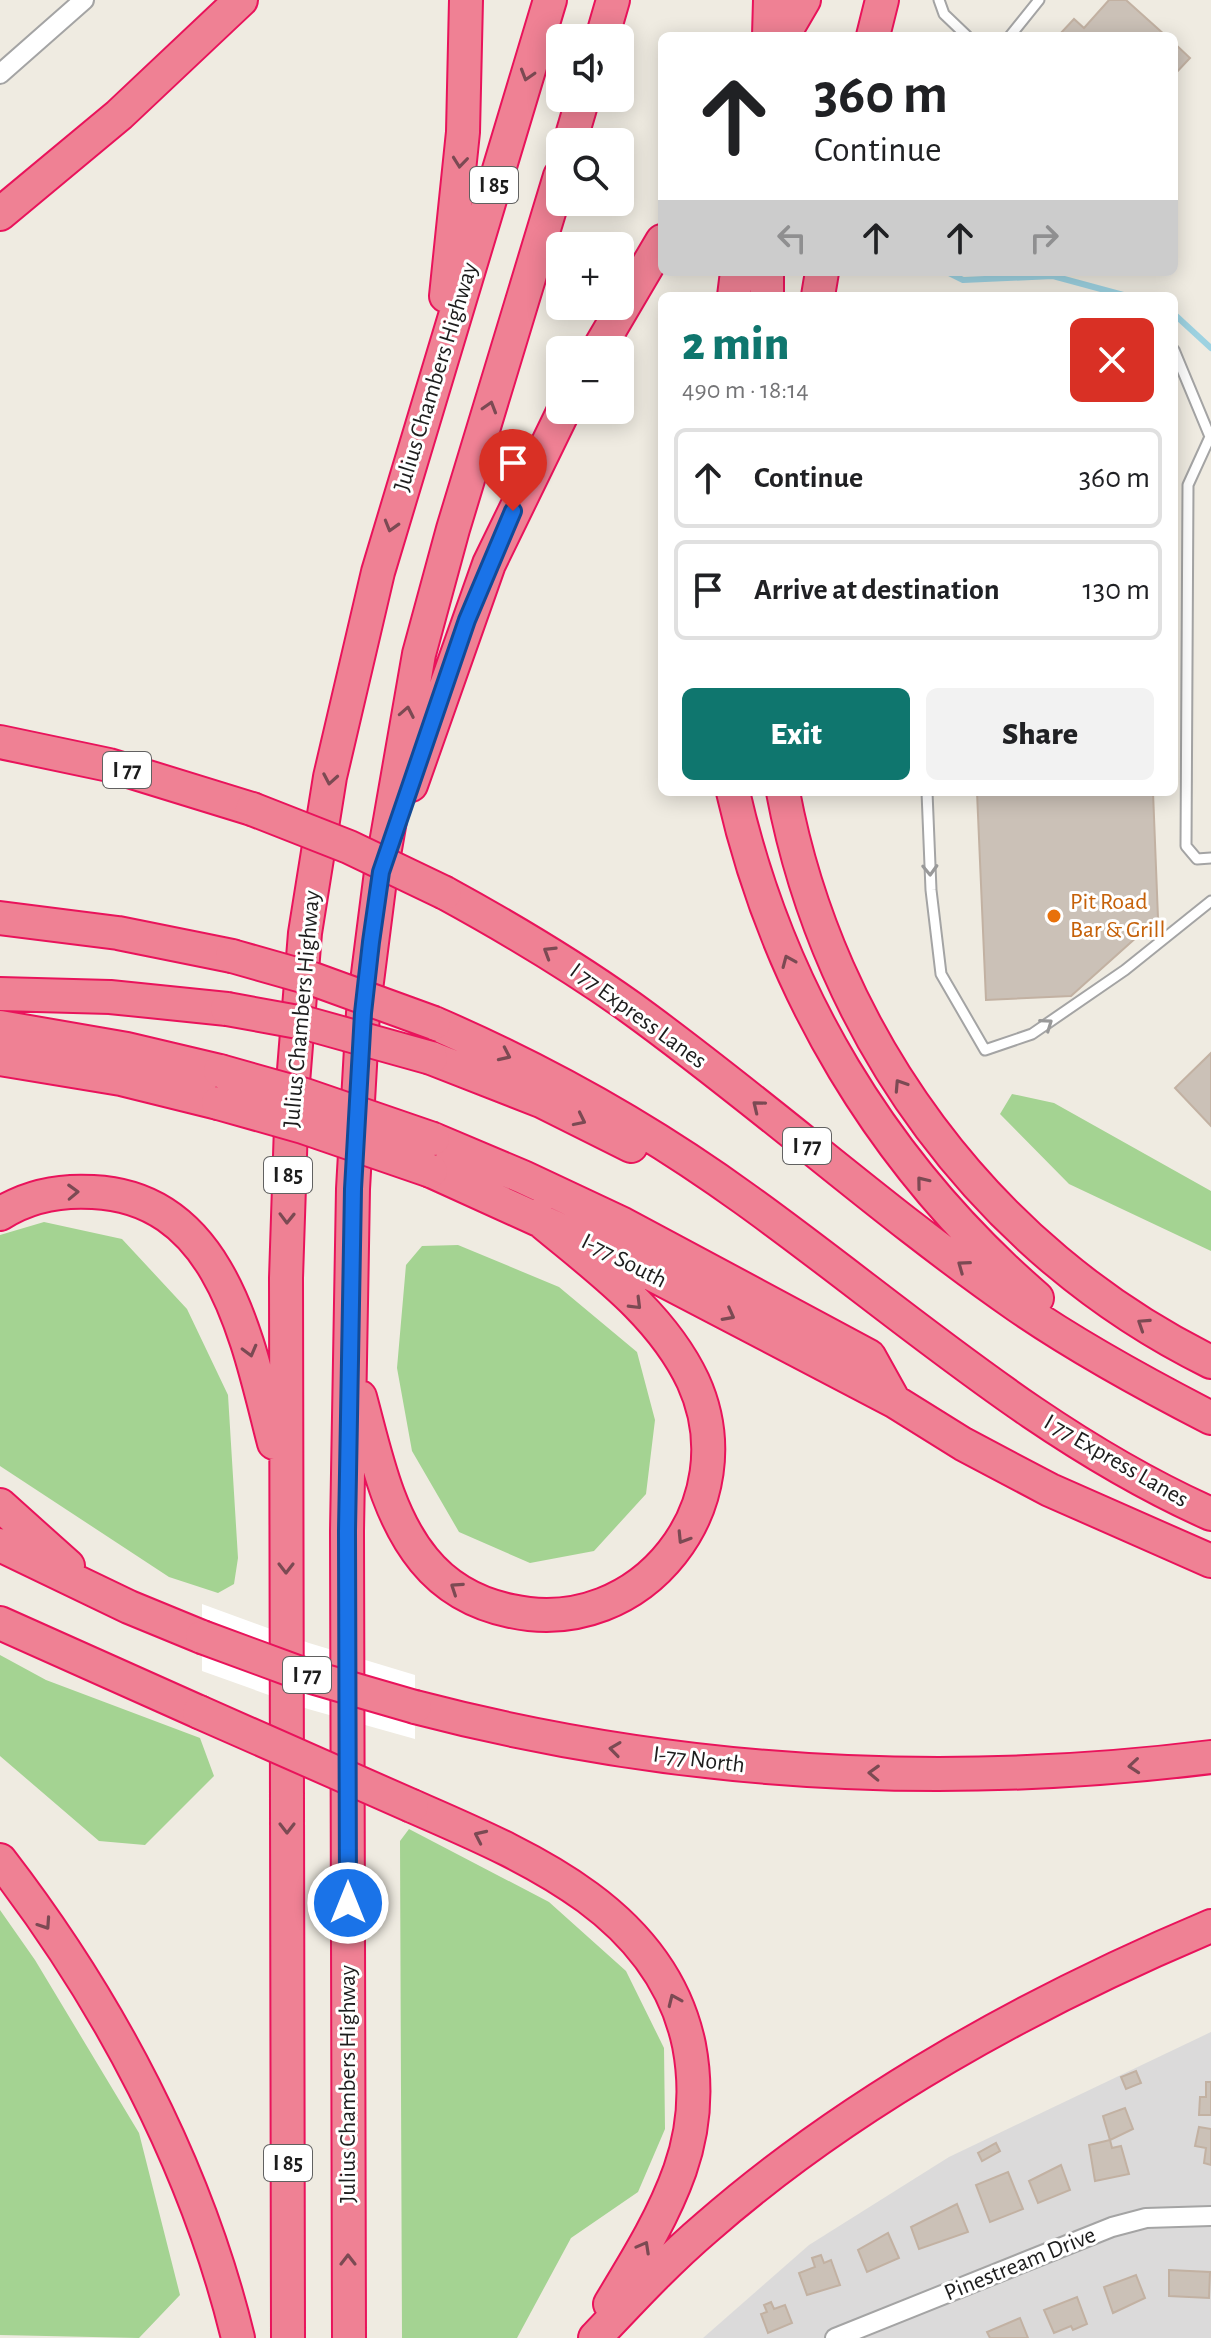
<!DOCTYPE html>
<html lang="en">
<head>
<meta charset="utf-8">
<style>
  :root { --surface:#fff; --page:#f2f2f2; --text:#202124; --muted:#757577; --line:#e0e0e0; --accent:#0f766e }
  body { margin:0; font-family:"Alegreya Sans",sans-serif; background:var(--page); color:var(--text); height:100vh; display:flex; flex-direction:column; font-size:30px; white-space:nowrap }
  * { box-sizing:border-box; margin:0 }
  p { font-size:26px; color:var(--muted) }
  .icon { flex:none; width:44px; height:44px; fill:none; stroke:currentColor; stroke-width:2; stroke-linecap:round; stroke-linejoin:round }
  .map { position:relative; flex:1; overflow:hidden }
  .sheet { position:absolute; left:658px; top:292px; width:520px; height:504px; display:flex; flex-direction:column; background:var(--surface); border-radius:12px; box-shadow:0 4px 20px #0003 }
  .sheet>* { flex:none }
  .guide { position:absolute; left:658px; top:32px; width:520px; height:244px; border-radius:12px; box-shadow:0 4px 20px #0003; background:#fff; color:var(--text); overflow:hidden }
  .tools { position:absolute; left:546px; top:24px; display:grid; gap:16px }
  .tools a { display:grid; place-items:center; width:88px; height:88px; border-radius:12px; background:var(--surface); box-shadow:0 4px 20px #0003; font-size:40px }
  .pin { position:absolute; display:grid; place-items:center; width:68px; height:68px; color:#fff; margin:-82px -34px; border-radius:50% 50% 50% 0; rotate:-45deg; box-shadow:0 0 8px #0007 }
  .pin .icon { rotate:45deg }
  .me { position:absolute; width:88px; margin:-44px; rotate:0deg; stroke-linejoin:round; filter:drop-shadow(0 0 6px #0008) }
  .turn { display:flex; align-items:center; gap:28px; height:168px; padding:0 24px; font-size:36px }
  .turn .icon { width:104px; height:104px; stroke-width:2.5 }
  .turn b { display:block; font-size:56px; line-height:68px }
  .lanes { display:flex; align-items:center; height:76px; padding:0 24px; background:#0003; justify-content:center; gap:40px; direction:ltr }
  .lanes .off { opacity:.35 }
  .round { display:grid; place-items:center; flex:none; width:84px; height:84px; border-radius:12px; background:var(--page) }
  .overview { display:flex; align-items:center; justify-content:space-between; height:136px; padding:0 24px }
  h1 { font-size:48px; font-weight:800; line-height:60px; color:var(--accent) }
  .primary-button { display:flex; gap:16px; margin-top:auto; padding:16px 24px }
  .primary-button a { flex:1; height:92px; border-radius:12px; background:var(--accent); color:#fff; font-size:32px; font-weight:800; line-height:92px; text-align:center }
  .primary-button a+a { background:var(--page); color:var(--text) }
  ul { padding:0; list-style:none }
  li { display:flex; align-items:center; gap:24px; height:100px; margin:0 16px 12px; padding:0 8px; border:4px solid var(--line); border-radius:12px }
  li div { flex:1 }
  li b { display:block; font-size:30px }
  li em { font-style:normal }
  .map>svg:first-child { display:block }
  .residential { fill:#dbdada }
  .forest { fill:#a4d392 }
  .pier { fill:#fff }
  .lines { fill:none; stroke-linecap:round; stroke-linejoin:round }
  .stream { stroke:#9dd2e1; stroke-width:6 }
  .building { fill:#cbc1b7; stroke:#c2b1a2; stroke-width:2 }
  .lane-casing { stroke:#a4a4a4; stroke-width:13 }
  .street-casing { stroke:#a4a4a4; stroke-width:22 }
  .highway-casing { stroke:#e9135b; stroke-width:36 }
  .lane { stroke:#fff; stroke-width:9 }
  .street { stroke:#fff; stroke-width:18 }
  .highway { stroke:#ef8194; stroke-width:32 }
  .highway-bridge-casing { stroke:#e9135b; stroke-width:36; stroke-linecap:butt }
  .highway-bridge { stroke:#ef8194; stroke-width:32 }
  .oneway { stroke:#7b4a53 }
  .oneway2 { stroke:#999 }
  .route-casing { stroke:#114b97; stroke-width:20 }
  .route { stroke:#1a73e8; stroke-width:14 }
  .food-dot { fill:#e8710a; stroke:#fff; stroke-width:3 }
  .labels { text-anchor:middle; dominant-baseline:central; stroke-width:6; stroke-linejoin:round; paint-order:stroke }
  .shield { fill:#fff; stroke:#616161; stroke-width:2 }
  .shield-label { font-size:22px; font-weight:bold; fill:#1d1d1d }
  .street-label { font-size:24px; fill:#1d1d1d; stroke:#fff }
  .food-label { font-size:24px; fill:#c56008; stroke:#fff; text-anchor:start }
</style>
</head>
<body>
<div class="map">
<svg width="1211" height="2338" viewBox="0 0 1211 2338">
  <rect width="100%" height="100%" fill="#efebe1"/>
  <path class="residential" d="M1211,2032V2338H703L809,2245L949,2157Z"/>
  <path class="forest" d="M1012,1094L1054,1103L1211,1191V1251L1069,1184L1000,1114Z
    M44,1222L122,1239L187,1309L228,1395L238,1558L234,1584L218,1593L169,1577L0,1466V1235Z
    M458,1245L559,1287L637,1352L655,1420L646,1494L594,1551L530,1563L459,1532L412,1451L397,1368L406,1265L422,1246Z
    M0,1655L46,1680L200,1738L214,1776L145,1845L99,1841L0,1756Z
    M409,1829L549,1902L626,1971L664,2048L665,2129L638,2192L571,2238L517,2338H402L400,1841Z
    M0,1910L35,1960L139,2133L180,2295L139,2338L0,2335Z"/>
  <path class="pier" d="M202,1604L309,1643L415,1675V1739L308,1709L202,1671Z"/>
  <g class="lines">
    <path class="stream" d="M947,272L963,280L1053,276L1127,296
      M1174,314L1211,348"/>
  </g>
  <path class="building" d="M1109,0H1126L1166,36L1059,35L1074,19L1084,28Z
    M1174,43L1190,58L1174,75Z
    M977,792H1153L1158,918L1071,996L986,1000Z
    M1211,1053V1126L1175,1088Z
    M1136,2071L1141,2083L1126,2089L1121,2077Z
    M1206,2082H1211V2115H1199L1200,2097H1206Z
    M1125,2108L1133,2129L1110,2140L1103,2116Z
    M1199,2127L1211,2129V2165L1204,2163L1206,2148L1195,2146Z
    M1110,2140L1112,2148L1121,2146L1129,2174L1095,2181L1089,2145Z
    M996,2143L1000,2151L982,2161L978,2153Z
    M1061,2165L1070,2190L1038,2203L1029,2181Z
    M1008,2172L1023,2209L990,2222L976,2185Z
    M957,2204L968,2232L919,2249L911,2227Z
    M888,2233L899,2258L867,2272L858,2250Z
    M821,2255L824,2263L831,2260L840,2285L807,2295L799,2273L815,2267L812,2258Z
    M1169,2270L1210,2272L1209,2298L1169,2296Z
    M1136,2275L1145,2298L1113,2313L1104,2287Z
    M1077,2297L1087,2324L1073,2330L1071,2326L1054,2333L1044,2310Z
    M771,2302L774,2309L785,2305L792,2323L768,2333L761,2314L767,2312L764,2305Z
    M1020,2318L1028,2338H990L987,2332Z"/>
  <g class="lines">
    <g class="lane-casing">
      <path id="lane" d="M939,0L944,14L967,36
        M1010,36L1039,0
        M1174,350L1211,439
        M1209,439L1188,485L1186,846L1197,859L1211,858
        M927,792L931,890L941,974L985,1050L1032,1034L1125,970L1211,901"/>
    </g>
    <g class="street-casing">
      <path id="street" d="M0,74L84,0
        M835,2338L1112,2227L1146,2218L1211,2216"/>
    </g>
    <g class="highway-casing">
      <path id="highway" d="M769,36L770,0
        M783,36L804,0
        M873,36L882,0
        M602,38L613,0
        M570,142L583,98
        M0,214L119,115L241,0
        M446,296L463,132L466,0
        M734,296L737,272
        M767,296V272
        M818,296L822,272
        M598,350L662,241
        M0,742L109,765L252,809
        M411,785L489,564L564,410
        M733,792C778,990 883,1165 1037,1298
        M783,792C829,1036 987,1252 1211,1362
        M445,893C509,928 571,965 630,1007C763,1103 884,1213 1018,1306C1079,1348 1145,1384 1211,1418
        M0,918L118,933L232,956
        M0,994L110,997L227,1009
        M434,1023C545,1071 647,1128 745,1199C897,1308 1038,1437 1211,1514
        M0,1027L127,1049L220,1071
        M431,1058L541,1101L631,1146
        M0,1059L121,1079L218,1103
        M433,1139L523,1177L623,1224L869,1356L894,1401
        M431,1171L609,1252L894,1401L963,1444L1050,1490L1211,1561
        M0,1214C28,1196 60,1190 93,1192C223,1198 248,1343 274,1443
        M360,1397C375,1452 387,1515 424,1560C446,1587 477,1604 511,1611C642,1640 749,1503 693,1381C660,1311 593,1265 535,1216
        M0,1505L68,1566
        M0,1545L129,1607L202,1637
        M0,1623L199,1712
        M415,1707C675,1775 944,1790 1211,1757
        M412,1806C524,1855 661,1910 689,2045C697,2087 694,2130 680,2170C663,2218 636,2261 610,2304
        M0,1860C108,2000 196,2165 238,2338
        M288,2338L286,1278L292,1095L305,933L330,777L378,572L550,0
        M349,2338L347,1531L353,1189L363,1013L381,872L419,654L453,529L560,176
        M595,2338C631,2300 667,2261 707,2227C851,2101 1035,2000 1211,1926"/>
    </g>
    <use href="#lane" class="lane"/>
    <use href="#street" class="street"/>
    <use href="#highway" class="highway"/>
    <g class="highway-bridge-casing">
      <path id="highway-bridge" d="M252,809L349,847L445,893
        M232,956L313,979L434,1023
        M227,1009L309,1024L431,1058
        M220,1071L305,1095L433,1139
        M218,1103L303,1127L431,1171
        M202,1637L308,1676L415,1707
        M199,1712L412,1806"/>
    </g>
    <use href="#highway-bridge" class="highway-bridge"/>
  </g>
  <defs><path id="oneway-chevron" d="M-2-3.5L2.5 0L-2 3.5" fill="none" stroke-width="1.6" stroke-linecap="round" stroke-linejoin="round" transform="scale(2)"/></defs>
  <g class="oneway">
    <use href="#oneway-chevron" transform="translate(527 75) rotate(107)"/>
    <use href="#oneway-chevron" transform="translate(460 162) rotate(96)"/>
    <use href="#oneway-chevron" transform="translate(490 407) rotate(-73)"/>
    <use href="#oneway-chevron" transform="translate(391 526) rotate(106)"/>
    <use href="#oneway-chevron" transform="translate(407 712) rotate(-79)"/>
    <use href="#oneway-chevron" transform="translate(330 779) rotate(100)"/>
    <use href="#oneway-chevron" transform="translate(549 952) rotate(-148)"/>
    <use href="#oneway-chevron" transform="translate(788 961) rotate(-113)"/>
    <use href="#oneway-chevron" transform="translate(505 1055) rotate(25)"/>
    <use href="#oneway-chevron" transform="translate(900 1085) rotate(-123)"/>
    <use href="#oneway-chevron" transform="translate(758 1106) rotate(-141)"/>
    <use href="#oneway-chevron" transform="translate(580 1120) rotate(26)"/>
    <use href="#oneway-chevron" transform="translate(922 1182) rotate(-129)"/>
    <use href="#oneway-chevron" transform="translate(73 1192) rotate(-2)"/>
    <use href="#oneway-chevron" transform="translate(287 1218) rotate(91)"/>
    <use href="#oneway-chevron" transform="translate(963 1266) rotate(-144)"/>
    <use href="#oneway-chevron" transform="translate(636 1304) rotate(45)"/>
    <use href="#oneway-chevron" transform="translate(729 1315) rotate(28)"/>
    <use href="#oneway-chevron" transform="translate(1143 1324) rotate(-147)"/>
    <use href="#oneway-chevron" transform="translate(250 1351) rotate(75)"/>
    <use href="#oneway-chevron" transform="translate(683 1538) rotate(122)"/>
    <use href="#oneway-chevron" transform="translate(286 1568) rotate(90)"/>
    <use href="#oneway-chevron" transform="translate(456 1588) rotate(-146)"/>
    <use href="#oneway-chevron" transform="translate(615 1749) rotate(-172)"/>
    <use href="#oneway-chevron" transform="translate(1134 1766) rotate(175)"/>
    <use href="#oneway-chevron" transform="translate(874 1773) rotate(-178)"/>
    <use href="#oneway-chevron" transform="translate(287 1828) rotate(90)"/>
    <use href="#oneway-chevron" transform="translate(480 1836) rotate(-155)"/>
    <use href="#oneway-chevron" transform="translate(45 1924) rotate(56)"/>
    <use href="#oneway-chevron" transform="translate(674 2000) rotate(-114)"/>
    <use href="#oneway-chevron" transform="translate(644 2247) rotate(-61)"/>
    <use href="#oneway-chevron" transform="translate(348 2260) rotate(-90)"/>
  </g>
  <g class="oneway2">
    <use href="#oneway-chevron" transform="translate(930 870) rotate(88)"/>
    <use href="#oneway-chevron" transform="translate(1047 1024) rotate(-35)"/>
  </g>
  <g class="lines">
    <g class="route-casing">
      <path id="route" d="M348,1903L347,1531L353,1189L363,1013L371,942L381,872L467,620L513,511"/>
    </g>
    <use href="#route" class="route"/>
  </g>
  <circle class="food-dot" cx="1054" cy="916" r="8"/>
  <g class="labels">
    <g class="shield">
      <rect x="470" y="167" width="48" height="36" rx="6"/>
      <rect x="103" y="752" width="48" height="36" rx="6"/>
      <rect x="783" y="1128" width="48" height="36" rx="6"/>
      <rect x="264" y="1157" width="48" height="36" rx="6"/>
      <rect x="283" y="1657" width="48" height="36" rx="6"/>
      <rect x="264" y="2145" width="48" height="36" rx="6"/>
    </g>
    <g class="shield-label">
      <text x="494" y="185">I 85</text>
      <text x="127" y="770">I 77</text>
      <text x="807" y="1146">I 77</text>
      <text x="288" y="1175">I 85</text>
      <text x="307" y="1675">I 77</text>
      <text x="288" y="2163">I 85</text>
    </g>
    <g class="street-label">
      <text transform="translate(436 377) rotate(-73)">Julius Chambers Highway</text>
      <text transform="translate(302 1009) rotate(-85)">Julius Chambers Highway</text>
      <text transform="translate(638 1016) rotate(36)">I 77 Express Lanes</text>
      <text transform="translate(624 1261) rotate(27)">I-77 South</text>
      <text transform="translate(1116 1461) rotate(30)">I 77 Express Lanes</text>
      <text transform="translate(699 1760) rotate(7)">I-77 North</text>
      <text transform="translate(348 2084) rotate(-90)">Julius Chambers Highway</text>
      <text transform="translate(1020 2264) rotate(-22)">Pinestream Drive</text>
    </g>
    <g class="food-label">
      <text x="1070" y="902">Pit Road<tspan x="1070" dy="28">Bar &amp; Grill</tspan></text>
    </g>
  </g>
</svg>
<div class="tools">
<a><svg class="icon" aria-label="sound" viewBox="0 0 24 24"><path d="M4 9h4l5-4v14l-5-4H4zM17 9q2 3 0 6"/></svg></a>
<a><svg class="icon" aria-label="search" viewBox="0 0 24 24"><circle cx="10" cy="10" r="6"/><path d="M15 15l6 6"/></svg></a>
<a>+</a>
<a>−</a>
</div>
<div class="pin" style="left:513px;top:511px;background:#d93025"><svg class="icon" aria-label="arrive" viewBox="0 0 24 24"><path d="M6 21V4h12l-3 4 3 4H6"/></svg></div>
<svg class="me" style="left:348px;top:1903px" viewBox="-20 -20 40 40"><circle r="17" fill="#1a73e8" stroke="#fff" stroke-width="3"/><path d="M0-11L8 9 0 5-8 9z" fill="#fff"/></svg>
<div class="guide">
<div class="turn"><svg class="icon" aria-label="ahead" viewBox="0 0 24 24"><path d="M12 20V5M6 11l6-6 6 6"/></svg><div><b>360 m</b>Continue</div></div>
<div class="lanes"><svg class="icon off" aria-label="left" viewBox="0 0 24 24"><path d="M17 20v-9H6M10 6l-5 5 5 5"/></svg><svg class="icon" aria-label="ahead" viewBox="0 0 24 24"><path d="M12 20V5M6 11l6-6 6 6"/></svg><svg class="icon" aria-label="ahead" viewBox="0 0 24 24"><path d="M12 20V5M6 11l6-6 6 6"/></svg><svg class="icon off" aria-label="right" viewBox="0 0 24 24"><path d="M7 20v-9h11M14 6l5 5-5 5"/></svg></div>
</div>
<section class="sheet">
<div class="overview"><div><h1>2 min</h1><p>490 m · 18:14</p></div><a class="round" style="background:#d93025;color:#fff"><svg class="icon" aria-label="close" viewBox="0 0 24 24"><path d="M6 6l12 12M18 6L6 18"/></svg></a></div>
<ul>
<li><svg class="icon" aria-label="ahead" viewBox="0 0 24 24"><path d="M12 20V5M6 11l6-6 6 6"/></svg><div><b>Continue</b></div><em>360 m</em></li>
<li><svg class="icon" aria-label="arrive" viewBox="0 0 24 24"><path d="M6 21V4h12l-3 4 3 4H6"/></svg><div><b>Arrive at destination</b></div><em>130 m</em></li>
</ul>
<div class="primary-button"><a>Exit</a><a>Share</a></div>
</section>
</div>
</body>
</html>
